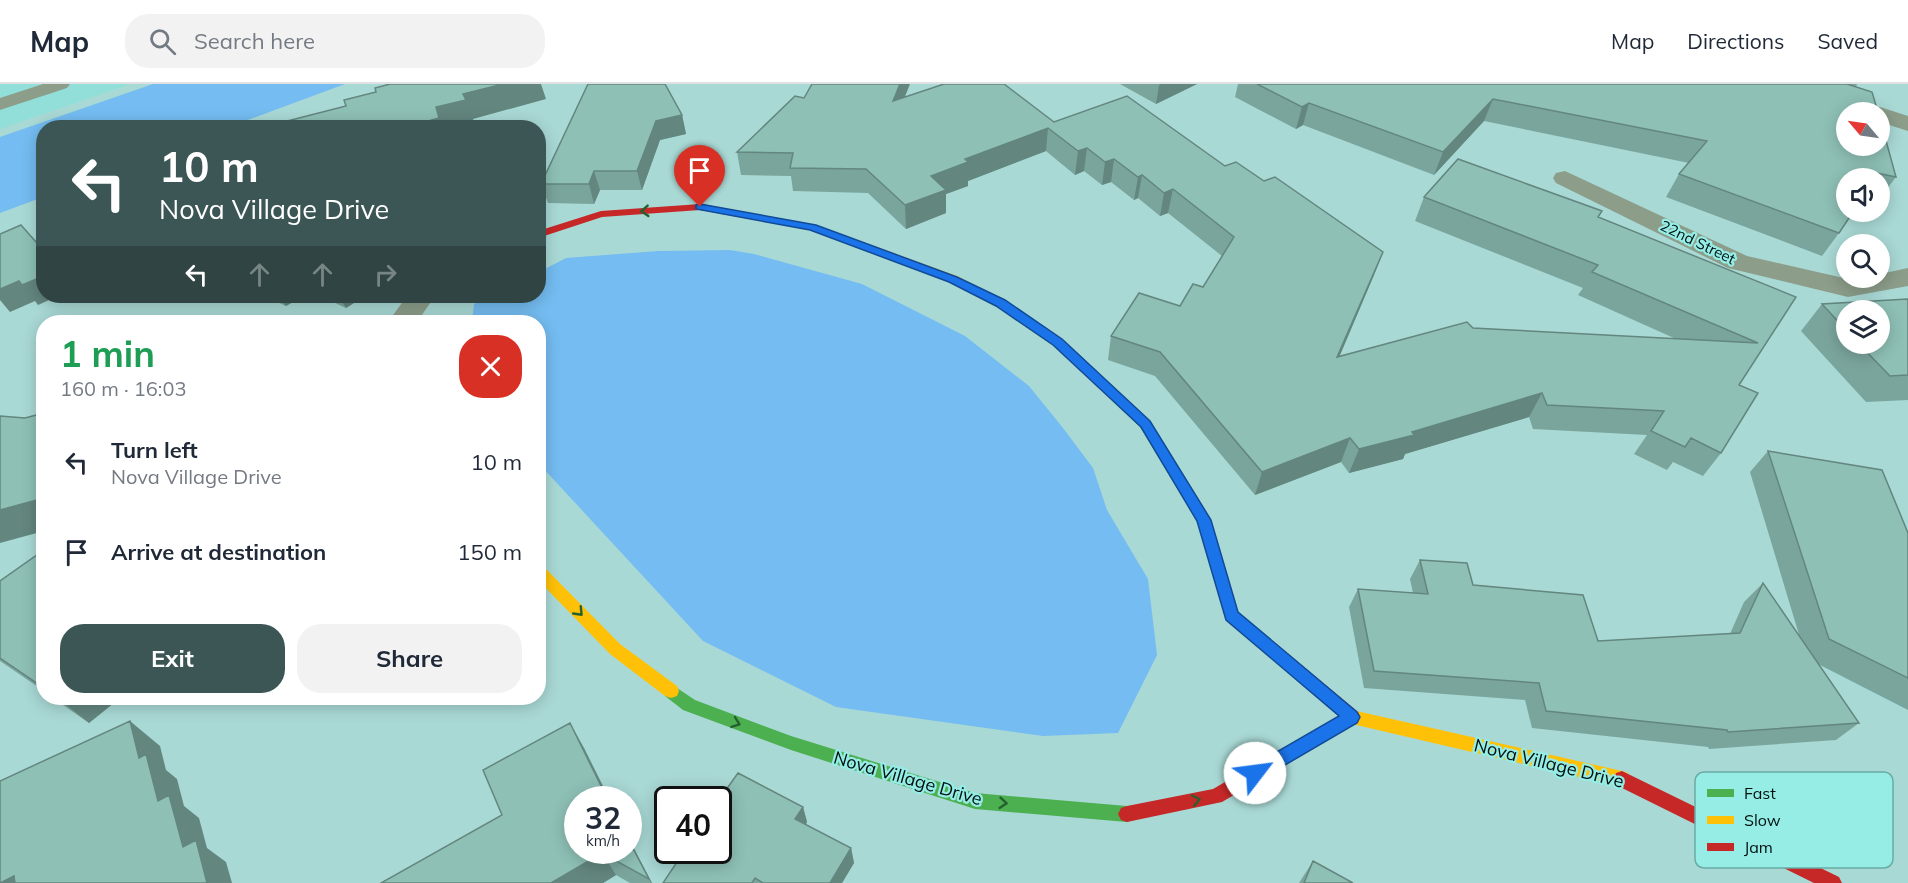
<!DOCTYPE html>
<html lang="en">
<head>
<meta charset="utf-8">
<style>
  :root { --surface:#fff; --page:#f2f2f3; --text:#1f2937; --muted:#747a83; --line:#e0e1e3; --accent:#3b5654 }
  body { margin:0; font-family:Mulish,sans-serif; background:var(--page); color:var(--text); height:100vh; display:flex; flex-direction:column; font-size:22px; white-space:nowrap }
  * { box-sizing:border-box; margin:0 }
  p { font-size:20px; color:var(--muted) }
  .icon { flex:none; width:33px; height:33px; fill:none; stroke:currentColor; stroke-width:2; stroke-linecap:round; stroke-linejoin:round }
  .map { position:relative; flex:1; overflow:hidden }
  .details { position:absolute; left:36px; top:231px; width:510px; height:390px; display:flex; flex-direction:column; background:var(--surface); border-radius:24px; box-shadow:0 3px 15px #0003 }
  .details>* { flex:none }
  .top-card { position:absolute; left:36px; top:36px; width:510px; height:183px; border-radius:24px; box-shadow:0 3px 15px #0003; background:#3b5654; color:#fff; overflow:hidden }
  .needle { width:39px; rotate:299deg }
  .controls { position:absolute; left:1836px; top:18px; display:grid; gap:12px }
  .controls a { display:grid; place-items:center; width:54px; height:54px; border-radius:50%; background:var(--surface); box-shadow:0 3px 15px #0003; font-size:30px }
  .speed { position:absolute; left:564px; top:702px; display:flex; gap:12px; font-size:30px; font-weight:700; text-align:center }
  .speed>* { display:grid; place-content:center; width:78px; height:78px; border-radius:50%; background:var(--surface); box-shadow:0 3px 15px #0003; line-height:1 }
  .speed small { font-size:15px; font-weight:400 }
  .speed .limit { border:3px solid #111; border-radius:9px; background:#fff; color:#111 }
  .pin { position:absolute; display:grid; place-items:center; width:51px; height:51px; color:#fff; margin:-62px -26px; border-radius:50% 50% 50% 0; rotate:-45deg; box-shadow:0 0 6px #0007 }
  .pin .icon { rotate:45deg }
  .me { position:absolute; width:66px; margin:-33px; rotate:60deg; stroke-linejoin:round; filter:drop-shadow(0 0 4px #0008) }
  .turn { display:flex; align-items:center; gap:21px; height:126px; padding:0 24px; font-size:27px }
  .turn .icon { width:78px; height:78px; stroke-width:2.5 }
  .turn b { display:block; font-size:42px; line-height:51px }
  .lanes { display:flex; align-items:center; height:57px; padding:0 24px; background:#0003; justify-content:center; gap:30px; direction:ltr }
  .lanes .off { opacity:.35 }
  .round { display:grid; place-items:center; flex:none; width:63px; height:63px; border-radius:24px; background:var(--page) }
  .overview { display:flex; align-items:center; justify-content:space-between; height:102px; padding:0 24px }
  h1 { font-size:36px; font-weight:700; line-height:45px; color:#1e9e55 }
  .action { display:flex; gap:12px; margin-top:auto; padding:12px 24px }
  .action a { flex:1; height:69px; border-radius:24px; background:var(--accent); color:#fff; font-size:24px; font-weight:700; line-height:69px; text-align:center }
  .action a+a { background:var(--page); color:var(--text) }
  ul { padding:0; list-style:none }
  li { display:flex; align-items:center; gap:18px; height:90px; padding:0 24px }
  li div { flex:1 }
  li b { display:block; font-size:22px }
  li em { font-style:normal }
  header { display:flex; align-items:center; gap:36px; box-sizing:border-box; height:84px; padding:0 30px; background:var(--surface); border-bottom:2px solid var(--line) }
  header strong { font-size:28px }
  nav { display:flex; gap:33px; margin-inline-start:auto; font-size:21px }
  .search { width:420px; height:54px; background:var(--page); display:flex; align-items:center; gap:15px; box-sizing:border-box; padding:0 21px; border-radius:24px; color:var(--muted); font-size:22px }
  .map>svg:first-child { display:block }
  .built { fill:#92dfd9 }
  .water { fill:#74bcf1 }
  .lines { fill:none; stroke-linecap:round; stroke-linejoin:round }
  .lane { fill:#8c9d8a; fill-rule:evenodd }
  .street { fill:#8c9d8a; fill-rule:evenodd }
  .fast { fill:#4caf50; fill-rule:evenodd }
  .slow { fill:#ffc107; fill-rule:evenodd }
  .jam { fill:#c62828; fill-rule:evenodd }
  .wall { fill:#7aa59d; fill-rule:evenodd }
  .shaded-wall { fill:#63867f }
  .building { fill:#8ec0b6; stroke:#63867f; stroke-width:1.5 }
  .oneway { stroke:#26602f }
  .route { fill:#1a73e8; stroke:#114b97; stroke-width:1.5 }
  .labels { text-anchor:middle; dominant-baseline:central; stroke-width:4.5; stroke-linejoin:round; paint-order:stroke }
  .street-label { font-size:15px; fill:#00100e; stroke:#95ede6 }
  .near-street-label { font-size:18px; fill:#00100e; stroke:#95ede6 }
  .key { fill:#95ede6; stroke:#68aba5; stroke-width:1.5 }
  .key-label { font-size:16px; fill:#00100e }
</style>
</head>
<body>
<header>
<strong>Map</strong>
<div class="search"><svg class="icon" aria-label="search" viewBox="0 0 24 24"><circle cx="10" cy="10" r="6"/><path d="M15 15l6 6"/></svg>Search here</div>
<nav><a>Map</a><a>Directions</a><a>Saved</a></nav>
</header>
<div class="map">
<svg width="1908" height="799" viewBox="0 0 1908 799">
  <rect width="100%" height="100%" fill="#a9d9d5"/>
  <path class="built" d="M0,0H131L0,45Z"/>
  <path class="water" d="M153,0H345L229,43L44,44L43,113L0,129V53Z
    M730,166L754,170L862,200L965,252L1029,302L1063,344L1093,384L1107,426L1148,495L1157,571L1118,649L1043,652L836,623L703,557L542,383L538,378V238H472L474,220L491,212H538L539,188L566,174L658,167Z"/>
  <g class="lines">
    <path class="lane" d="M43,0H70L67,4L0,26V14Z"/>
    <path class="street" d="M1880,23L1908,32V47L1880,38V28H1870L1872,25Z
      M1565,87L1747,172L1848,195L1880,194V190L1908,184V202L1848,213L1728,184L1556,99L1553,94L1556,89Z
      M407,212H435L417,238H388Z"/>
    <path class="fast" d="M1119,312L1123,313L1150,337L1211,436L1237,528L1286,568L1289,573L1286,578L1281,580L1276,578L1226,535L1197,437L1140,343L1115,319L1113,316L1115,313Z
      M671,600L695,616L791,652L975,709L1127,722L1133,724L1136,730L1133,736L1127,738L975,725L791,666L683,626L665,612L663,607L665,602Z"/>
    <path class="slow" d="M755,130L816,141L957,192L1004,216L1061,255L1125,316L1123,319H1115L1053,261L996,222L949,198L810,146L751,135V131Z
      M538,480L543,482L620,560L677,602L679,607L677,612L671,614L665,612L610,570L538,496Z
      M1352,626L1622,687L1628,689L1630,695L1628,701L1622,703L1352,640L1346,638L1344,633L1346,628Z"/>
    <path class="jam" d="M700,120L755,130L760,133L755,136L700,126L602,133L538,154V147L601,127Z
      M1281,566L1286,568L1358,628L1360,633L1358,638L1222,718L1127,738L1121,736L1118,730L1121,724L1127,722L1213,705L1339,632L1276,578L1273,573L1276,568Z
      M1622,687L1839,793L1842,799H1814L1616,701L1614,695L1616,689Z"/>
  </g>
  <path class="wall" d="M1120,0H1197L1156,20Z
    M1238,0H1857L1856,3L1896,93L1880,114V94H1846L1839,149L1822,172L1666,113L1679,90L1689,79L1484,37L1434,91L1303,41L1296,45L1235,13Z
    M666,3L682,31L686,50L660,56L642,106H600L594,120L548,119L541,100Z
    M905,13L1054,38L1225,82L1264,97L1383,168L1374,191L1339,273L1473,244L1676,255L1578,211L1583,204L1415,137L1424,113L1599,133L1796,213L1739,301L1721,369L1703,392L1673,378L1667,386L1634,370L1647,351L1533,345L1529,333L1405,370L1403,375L1349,389L1341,378L1255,411L1155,292L1108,276L1111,252L1180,222L1203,203L1222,172L1168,129L1160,132L1138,114L1134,116L1111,98L1102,101L1084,87L1075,91L1046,67L968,97V102L946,110V129L906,145L868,109L793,107L791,92L741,91L737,68L804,14Z
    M264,212H303L286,222Z
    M320,212H365L346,224Z
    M1908,215V316L1866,318L1801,247L1822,220ZM1846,226L1880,260H1846Z
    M1768,367L1908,449V626L1818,580L1859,639L1836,656L1709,665L1708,663L1532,644L1525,616L1364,604L1349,523L1358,505L1413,509L1410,495L1420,476L1473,501L1598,557L1730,550L1744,518L1763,499L1800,554L1750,388Z
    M44,466V607L0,577V497Z
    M53,614H120L89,639Z
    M584,664L628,766L652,799H630L616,791L603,799H381L502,731Z
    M803,723L807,738L806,741L851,764L854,779L842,799H663Z
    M1313,777L1353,799H1299Z"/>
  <path class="shaded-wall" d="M503,0H541L546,15L473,35L475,40L463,44H403L436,23L463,10Z
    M900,0H910L894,40L893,17Z
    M1161,0H1197L1156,20L1159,1Z
    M1493,15L1484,37L1434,91L1443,68Z
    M1309,19L1303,41L1296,45L1302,23Z
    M682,31L686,50L660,56L642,106L637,87L656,37Z
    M1048,44L1046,67L968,97V102L946,110V129L906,145L905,121L931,92L965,75Z
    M1087,64L1084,87L1075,91L1078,67Z
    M1114,75L1111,98L1102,101L1105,78Z
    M594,87L600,106L594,120L589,100Z
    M1142,91L1138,114L1134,116L1138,93Z
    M1173,105L1168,129L1160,132L1164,109Z
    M1383,168L1374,191L1329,297L1337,273Z
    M44,192V212H58L38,221L35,217L10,228L0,216V205L19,197Z
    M279,212H303L286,222Z
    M339,212H365L346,224Z
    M1542,309L1529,333L1405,370L1403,375L1349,389L1359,365L1412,348Z
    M1350,354L1341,378L1255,411L1262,388Z
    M44,414V447L0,459V426Z
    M63,614H120L89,639L60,616Z
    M130,637L160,662L166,686L177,695L184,722L199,734L207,764L226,778L232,799H207L183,763L158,717L139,674Z
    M570,639L584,664L610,716H608Z
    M803,723L807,738L799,750L795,735Z
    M628,753L652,799H651L649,795L628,755Z
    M851,764L854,779L842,799H830Z
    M602,769L616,791L603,799H551Z
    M14,792L27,799H0Z"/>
  <path class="building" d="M390,0H503L463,10L466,16L436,23L439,34L403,44H260L346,22L344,16L376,8L375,4Z
    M588,0H665L682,31L656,37L637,87H594L589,100H541Z
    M812,0H900L893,17L944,0H1004L1054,38L1127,12L1225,82L1236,78L1264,97L1275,93L1383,168L1337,273L1467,238L1473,244L1758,259L1592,188L1598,181L1424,113L1458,75L1602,127L1598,133L1796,213L1739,301L1758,309L1721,369L1691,354L1685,363L1651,347L1664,327L1547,321L1542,309L1412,348L1414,351L1359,365L1350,354L1262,388L1160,268L1111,252L1139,209L1180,222L1193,200L1203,203L1234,153L1173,105L1164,109L1142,91L1138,93L1114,75L1105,78L1087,64L1078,67L1048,44L965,75L968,78L931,92L946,106L905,121L866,85L790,84L793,69L737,68L795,12L804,14Z
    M1257,0H1847L1872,8L1878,28H1846V62H1880V35L1896,93L1877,89L1874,94H1846V128H1853L1839,149L1679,90L1707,57L1493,15L1443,68L1309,19L1302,23Z
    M21,141L44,167V192L22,201L19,197L0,205V150Z
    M1908,215V291L1890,292L1859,260H1880V226H1846V246L1822,220Z
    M44,329V414L0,426V332L25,334Z
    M1768,367L1882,386L1908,449V594L1829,555Z
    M44,466V604L0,574V497Z
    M1420,476L1467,479L1473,501L1583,511L1598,557L1740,549L1763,499L1859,639L1728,648L1727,646L1546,627L1539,599L1374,587L1358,505L1428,510Z
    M130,637L139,674L146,670L158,717L169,711L183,763L196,756L207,799H15L14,792L0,799V697Z
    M570,639L608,716H578V766H628V755L649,795L602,769L551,799H381L502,731L483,686Z
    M738,689L803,723L795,735L851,764L830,799H763L755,794L752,799H663L685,766H718V717Z
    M1313,777L1353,799H1304Z"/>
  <defs><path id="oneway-chevron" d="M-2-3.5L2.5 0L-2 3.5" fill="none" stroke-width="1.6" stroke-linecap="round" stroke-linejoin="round" transform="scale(1.5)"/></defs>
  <g class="oneway">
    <use href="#oneway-chevron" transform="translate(645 127) rotate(176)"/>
    <use href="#oneway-chevron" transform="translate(579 528) rotate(46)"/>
    <use href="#oneway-chevron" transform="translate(736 639) rotate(20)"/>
    <use href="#oneway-chevron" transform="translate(1196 716) rotate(-12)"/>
    <use href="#oneway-chevron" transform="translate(1003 719) rotate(5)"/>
  </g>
  <path class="route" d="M700,120L816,141L957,193L1005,216L1062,255L1150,337L1211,436L1238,528L1357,628L1360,633L1357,639L1261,695L1255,697L1249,695L1246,689L1249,684L1339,632L1226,536L1197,437L1141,343L1053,261L996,222L949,198L810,146L696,125V121Z"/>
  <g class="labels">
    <g class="street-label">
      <text transform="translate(1698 158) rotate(26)">22nd Street</text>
    </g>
    <g class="near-street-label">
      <text transform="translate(1549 679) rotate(14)">Nova Village Drive</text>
      <text transform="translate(908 694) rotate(16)">Nova Village Drive</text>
    </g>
  </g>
  <rect x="1695" y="688" width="198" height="96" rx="9" class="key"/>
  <rect x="1707" y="705" width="27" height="8" fill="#4caf50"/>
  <rect x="1707" y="732" width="27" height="8" fill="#ffc107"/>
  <rect x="1707" y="759" width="27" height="8" fill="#c62828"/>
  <g class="key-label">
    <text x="1744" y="715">Fast</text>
    <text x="1744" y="742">Slow</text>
    <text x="1744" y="769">Jam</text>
  </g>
</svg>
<div class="controls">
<a><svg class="needle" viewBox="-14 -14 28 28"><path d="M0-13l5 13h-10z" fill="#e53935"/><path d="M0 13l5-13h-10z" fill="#747a83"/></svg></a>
<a><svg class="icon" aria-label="sound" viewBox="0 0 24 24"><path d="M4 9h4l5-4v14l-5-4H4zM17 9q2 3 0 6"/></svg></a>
<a><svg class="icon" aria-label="search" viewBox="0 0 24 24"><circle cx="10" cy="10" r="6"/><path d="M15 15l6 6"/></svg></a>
<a><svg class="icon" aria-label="layers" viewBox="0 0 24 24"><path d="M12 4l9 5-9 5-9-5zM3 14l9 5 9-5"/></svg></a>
</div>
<div class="speed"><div>32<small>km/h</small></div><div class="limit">40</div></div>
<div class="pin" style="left:700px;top:123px;background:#d93025"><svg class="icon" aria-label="arrive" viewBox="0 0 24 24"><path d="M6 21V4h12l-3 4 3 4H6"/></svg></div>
<svg class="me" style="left:1255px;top:689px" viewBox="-20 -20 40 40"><circle r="19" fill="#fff"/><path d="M0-13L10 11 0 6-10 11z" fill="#1a73e8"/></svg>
<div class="top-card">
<div class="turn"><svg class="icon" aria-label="left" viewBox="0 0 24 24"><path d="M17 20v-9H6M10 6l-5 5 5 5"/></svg><div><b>10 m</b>Nova Village Drive</div></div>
<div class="lanes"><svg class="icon" aria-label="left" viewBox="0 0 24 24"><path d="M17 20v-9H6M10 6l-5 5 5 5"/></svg><svg class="icon off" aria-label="ahead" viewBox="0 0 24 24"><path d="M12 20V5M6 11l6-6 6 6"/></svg><svg class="icon off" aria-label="ahead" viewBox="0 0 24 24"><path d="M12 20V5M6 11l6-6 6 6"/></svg><svg class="icon off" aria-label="right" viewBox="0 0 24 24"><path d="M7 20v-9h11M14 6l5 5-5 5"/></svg></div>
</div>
<section class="details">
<div class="overview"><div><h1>1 min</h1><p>160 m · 16:03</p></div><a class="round" style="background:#d93025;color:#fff"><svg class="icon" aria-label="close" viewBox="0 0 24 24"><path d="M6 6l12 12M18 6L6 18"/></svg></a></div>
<ul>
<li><svg class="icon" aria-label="left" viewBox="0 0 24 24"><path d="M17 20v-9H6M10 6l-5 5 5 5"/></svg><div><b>Turn left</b><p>Nova Village Drive</p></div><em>10 m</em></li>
<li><svg class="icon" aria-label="arrive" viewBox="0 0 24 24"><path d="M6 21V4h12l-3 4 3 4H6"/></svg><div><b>Arrive at destination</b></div><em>150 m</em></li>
</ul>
<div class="action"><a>Exit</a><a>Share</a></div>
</section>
</div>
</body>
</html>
